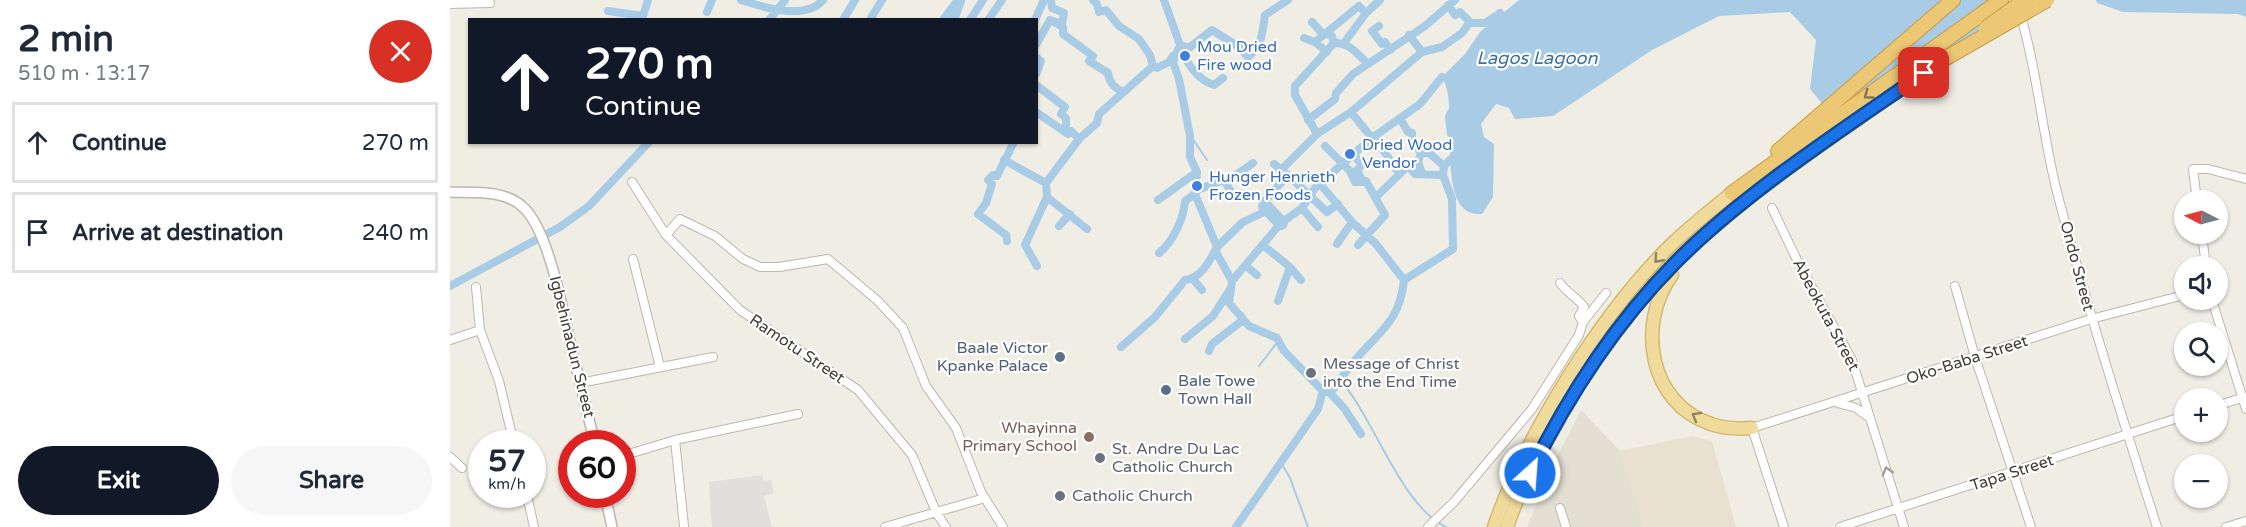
<!DOCTYPE html>
<html lang="en">
<head>
<meta charset="utf-8">
<style>
  :root { --surface:#fff; --page:#f6f6f7; --text:#1f2937; --muted:#747a83; --line:#e0e1e3; --accent:#111827 }
  body { margin:0; font-family:"Varela Round",sans-serif; background:var(--page); color:var(--text); height:100vh; display:flex; flex-direction:column; font-size:22px; white-space:nowrap }
  * { box-sizing:border-box; margin:0 }
  p { font-size:20px; color:var(--muted) }
  .icon { flex:none; width:33px; height:33px; fill:none; stroke:currentColor; stroke-width:2; stroke-linecap:round; stroke-linejoin:round }
  .map { position:relative; flex:1; overflow:hidden }
  .panel { display:flex; flex-direction:column; background:var(--surface); width:450px }
  .panel>* { flex:none }
  .banner { position:absolute; left:18px; top:18px; width:570px; height:126px; border-radius:0px; box-shadow:0 2px 4px #0004; background:#111827; color:#fff; overflow:hidden }
  .needle { width:39px; rotate:276deg }
  .tools { position:absolute; left:1724px; top:190px; display:grid; gap:12px }
  .tools a { display:grid; place-items:center; width:54px; height:54px; border-radius:50%; background:var(--surface); box-shadow:0 2px 4px #0004; font-size:30px }
  .speed { position:absolute; left:18px; top:430px; display:flex; gap:12px; font-size:30px; font-weight:700; text-align:center }
  .speed>* { display:grid; place-content:center; width:78px; height:78px; border-radius:50%; background:var(--surface); box-shadow:0 2px 4px #0004; line-height:1 }
  .speed small { font-size:15px; font-weight:400 }
  .speed .limit { border:9px solid #d22; background:#fff; color:#111 }
  .pin { position:absolute; display:grid; place-items:center; width:51px; height:51px; color:#fff; margin:-26px; border-radius:12px; box-shadow:0 3px 9px #0006 }
  .me { position:absolute; width:66px; margin:-33px; rotate:26deg; stroke-linejoin:round; filter:drop-shadow(0 0 4px #0008) }
  .turn { display:flex; align-items:center; gap:21px; height:126px; padding:0 18px; font-size:27px }
  .turn .icon { width:78px; height:78px; stroke-width:2.5 }
  .turn b { display:block; font-size:42px; line-height:51px }
  .round { display:grid; place-items:center; flex:none; width:63px; height:63px; border-radius:32px; background:var(--page) }
  .headline { display:flex; align-items:center; justify-content:space-between; height:102px; padding:0 18px }
  h1 { font-size:36px; font-weight:700; line-height:45px }
  .cta { display:flex; gap:12px; margin-top:auto; padding:12px 18px }
  .cta a { flex:1; height:69px; border-radius:36px; background:var(--accent); color:#fff; font-size:24px; font-weight:700; line-height:69px; text-align:center }
  .cta a+a { background:var(--page); color:var(--text) }
  ul { padding:0; list-style:none }
  li { display:flex; align-items:center; gap:18px; height:81px; margin:0 12px 9px; padding:0 6px; border:3px solid var(--line); border-radius:0px }
  li div { flex:1 }
  li b { display:block; font-size:22px }
  li em { font-style:normal }
  main { display:flex; flex:1; min-height:0 }
  .map>svg:first-child { display:block }
  .residential { fill:#e3dfd3 }
  .education { fill:#e8e1d0 }
  .parking { fill:#e1dfdc }
  .water { fill:#a8cbe6 }
  .lines { fill:none; stroke-linecap:round; stroke-linejoin:round }
  .stream { stroke:#a8cbe6; stroke-width:2 }
  .canal { stroke:#a8cbe6; stroke-width:8 }
  .river { stroke:#a8cbe6; stroke-width:14 }
  .minor-casing { stroke:#bdb7ac; stroke-width:10 }
  .tertiary-casing { stroke:#bdb7ac; stroke-width:12 }
  .primary-casing { stroke:#d4b86f; stroke-width:15 }
  .motorway-casing { stroke:#c99c46; stroke-width:16 }
  .minor { stroke:#fff; stroke-width:8 }
  .tertiary { stroke:#fff; stroke-width:9 }
  .primary { stroke:#f1db9c; stroke-width:12 }
  .motorway { stroke:#ecc774; stroke-width:14 }
  .motorway-bridge-casing { stroke:#c99c46; stroke-width:16; stroke-linecap:butt }
  .motorway-bridge { stroke:#ecc774; stroke-width:14 }
  .oneway { stroke:#86744e }
  .oneway2 { stroke:#918463 }
  .oneway3 { stroke:#a09e9a }
  .route-casing { stroke:#114b97; stroke-width:15 }
  .route { stroke:#1a73e8; stroke-width:10 }
  .shop-dot { fill:#3f7fe0; stroke:#fff; stroke-width:2 }
  .service-dot { fill:#5c6f8a; stroke:#fff; stroke-width:2 }
  .worship-dot { fill:#6b7280; stroke:#fff; stroke-width:2 }
  .education-dot { fill:#8d6e63; stroke:#fff; stroke-width:2 }
  .labels { text-anchor:middle; dominant-baseline:central; stroke-width:4.5; stroke-linejoin:round; paint-order:stroke }
  .shop-label { font-size:16px; fill:#366cbe; stroke:#fff; text-anchor:start }
  .street-label { font-size:16px; fill:#423d35; stroke:#fff }
  .service-label { font-size:16px; fill:#4e5e75; stroke:#fff; text-anchor:end }
  .worship-label { font-size:16px; fill:#5b616d; stroke:#fff; text-anchor:start }
  .education-label { font-size:16px; fill:#785e54; stroke:#fff; text-anchor:end }
  .water-label { font-size:18px; font-style:italic; fill:#3c73a0; stroke:#fff }
</style>
</head>
<body>
<main>
<section class="panel">
<div class="headline"><div><h1>2 min</h1><p>510 m · 13:17</p></div><a class="round" style="background:#d93025;color:#fff"><svg class="icon" aria-label="close" viewBox="0 0 24 24"><path d="M6 6l12 12M18 6L6 18"/></svg></a></div>
<ul>
<li><svg class="icon" aria-label="ahead" viewBox="0 0 24 24"><path d="M12 20V5M6 11l6-6 6 6"/></svg><div><b>Continue</b></div><em>270 m</em></li>
<li><svg class="icon" aria-label="arrive" viewBox="0 0 24 24"><path d="M6 21V4h12l-3 4 3 4H6"/></svg><div><b>Arrive at destination</b></div><em>240 m</em></li>
</ul>
<div class="cta"><a>Exit</a><a>Share</a></div>
</section>
<div class="map">
<svg width="1796" height="527" viewBox="0 0 1796 527">
  <rect width="100%" height="100%" fill="#f0ede5"/>
  <path class="residential" d="M1131,410L1170,451L1195,527H1077L1105,461Z"/>
  <path class="education" d="M1242,436L1262,441L1286,527H1195L1170,451Z"/>
  <path class="parking" d="M312,475L314,481L321,480L324,493L314,496L322,527H262L259,482Z"/>
  <path class="water" d="M1069,0H1551L1569,7L1498,65L1395,131L1360,89L1366,40L1340,12L1269,16L1202,50L1103,116L1065,119L1059,108L1046,104L1031,124L1034,137L1044,144L1043,197L1032,214C981,218 1012,107 992,77L1015,54L1030,32Z
    M1646,0H1796V17L1788,14L1673,12L1647,3Z"/>
  <g class="lines">
    <path class="stream" d="M740,135L757,160
      M809,366L829,340
      M891,381C925,420 951,506 996,527
      M830,461L840,478L858,527"/>
    <path class="canal" d="M291,0C312,7 356,21 373,0
      M643,0L647,4L649,12L656,10L669,26L689,39L700,55L703,66
      M714,0L730,45L723,62L729,79L740,136V157L747,172L745,194L767,247L766,252L782,281L779,303L799,326L827,338L834,351L873,391
      M998,5L1005,15L1010,12L1021,23
      M158,11L193,16L198,0
      M257,12L262,0
      M421,18L432,0
      M319,20L335,0
      M393,20L405,0
      M493,20L508,0
      M504,20L511,1
      M520,20L533,0
      M538,20L552,0
      M585,20L594,0
      M600,20L613,27V34L643,56L639,61L658,73C659,82 665,89 674,92
      M862,22L871,32L882,36L884,43C901,43 906,53 918,64
      M929,26L922,31L932,44L935,42L940,50
      M959,35L972,52
      M854,38L865,42L877,52
      M865,42L909,6L916,13
      M894,43L916,13L930,0
      M586,45L600,20L612,24L614,13L602,8L601,0
      M730,45L739,48L762,30L789,47L798,57C813,44 812,33 815,15L838,0
      M730,45C735,61 747,80 764,85L773,78
      M586,57L591,61L586,74
      M586,85L615,107L611,114L616,118V131H621L629,139
      M1003,109L999,117L1001,134L1005,135
      M586,112L618,134
      M901,112L922,138
      M858,120L885,99L886,93L903,74L975,26L1005,0
      M951,120L958,132L962,133V139L971,153H979L994,166
      M867,134L845,95V86L884,43
      M924,137L949,173
      M875,146L900,171L905,182L916,181L935,215L908,245
      M971,153L968,162L972,173
      M904,155L912,165L907,170L913,182
      M554,160L596,183L629,139L647,123L649,114L703,66L707,68L719,62L723,56
      M830,171L867,134L901,112L972,52L992,47L1012,33L1019,23H1035L1050,13
      M838,175L877,212L888,204
      M774,180L780,190
      M871,185L902,222L926,244L954,280
      M745,191L786,175L803,163
      M597,197L637,229
      M926,197L958,166L965,174L993,175
      M708,200L747,172
      M852,208L868,227
      M609,226L620,214
      M557,241L556,235L528,214L536,203L542,184L538,180L543,175L547,176L564,142
      M887,244L902,222
      M814,246L840,267L828,301
      M767,247L793,222L812,213L815,201L838,175L824,164
      M709,253C723,242 734,218 735,201L745,194
      M587,266L575,245L597,197L596,183
      M796,266L807,275
      M840,267L851,280
      M743,279L752,290
      M782,281L831,223L852,208L865,188L922,138L970,104L992,77
      M0,286L110,227L139,206L199,142
      M735,339L763,316L779,291
      M671,347L705,317L735,280C751,278 759,262 766,249
      M759,351L762,344L793,320L791,316
      M880,393L894,408L911,434
      M786,527L868,409L873,391L880,393C889,383 896,370 906,359C930,331 950,321 954,280L1003,249L1002,199L993,175L994,166L1001,159L1009,157"/>
    <path class="river" d="M815,206L831,223"/>
    <g class="minor-casing">
      <path id="minor" d="M0,4L40,3
        M1570,13C1588,73 1592,135 1608,196C1637,307 1672,417 1707,527
        M182,182L216,235L290,310L408,390L462,455L487,514L496,527
        M1747,201L1743,169H1758L1796,179
        M1322,208L1349,264L1402,360L1454,527
        M1752,234L1756,267
        M216,235L230,219L265,236L293,259L310,267H329L378,259L428,301L453,328L476,386L506,428L531,492L553,527
        M183,259L210,367
        M1110,283C1117,293 1129,299 1134,307L1129,316L1133,322
        M1505,286L1525,357L1581,527
        M26,287L30,330L49,381L64,444
        M1762,300L1796,409
        M0,340L30,330
        M130,383L263,357
        M1388,403L1406,408L1420,418
        M1767,406L1794,397
        M225,440L234,526
        M172,456L225,440L348,414
        M0,457L12,468
        M77,495L84,527
        M1110,508L1116,527
        M435,527L535,498
        M978,527L1004,502L1082,409L1129,335L1133,322L1156,293
        M1334,527L1302,428L1641,319L1734,295
        M1390,527L1734,416
        M1776,527L1796,521"/>
    </g>
    <g class="tertiary-casing">
      <path id="tertiary" d="M0,192C24,193 55,189 74,208C99,232 113,311 121,346C129,379 137,411 145,444
        M155,495L162,527"/>
    </g>
    <g class="primary-casing">
      <path id="primary" d="M1222,275C1186,324 1199,404 1261,424C1275,429 1288,429 1302,428
        M1044,527C1076,434 1152,312 1223,243C1242,225 1262,209 1282,193
        M1057,527C1092,426 1165,318 1243,245C1319,176 1408,120 1491,61"/>
    </g>
    <g class="motorway-casing">
      <path id="motorway" d="M1328,151L1503,0
        M1282,193L1551,0"/>
    </g>
    <use href="#minor" class="minor"/>
    <use href="#tertiary" class="tertiary"/>
    <use href="#primary" class="primary"/>
    <use href="#motorway" class="motorway"/>
    <g class="motorway-bridge-casing">
      <path id="motorway-bridge" d="M1536,28L1575,0
        M1491,61L1597,0"/>
    </g>
    <use href="#motorway-bridge" class="motorway-bridge"/>
  </g>
  <defs><path id="oneway-chevron" d="M-2-3.5L2.5 0L-2 3.5" fill="none" stroke-width="1.6" stroke-linecap="round" stroke-linejoin="round" transform="scale(1.5)"/></defs>
  <use class="oneway" href="#oneway-chevron" transform="translate(1418 95) rotate(144)"/>
  <g class="oneway2">
    <use href="#oneway-chevron" transform="translate(1208 259) rotate(132)"/>
    <use href="#oneway-chevron" transform="translate(1246 416) rotate(-150)"/>
  </g>
  <use class="oneway3" href="#oneway-chevron" transform="translate(1437 471) rotate(-107)"/>
  <g class="lines">
    <g class="route-casing">
      <path id="route" d="M1080,473C1117,398 1165,324 1224,264C1294,193 1392,130 1474,73"/>
    </g>
    <use href="#route" class="route"/>
  </g>
  <g class="shop-dot">
    <circle cx="735" cy="56" r="6"/>
    <circle cx="900" cy="154" r="6"/>
    <circle cx="747" cy="186" r="6"/>
  </g>
  <g class="service-dot">
    <circle cx="610" cy="357" r="6"/>
    <circle cx="716" cy="390" r="6"/>
  </g>
  <g class="worship-dot">
    <circle cx="861" cy="373" r="6"/>
    <circle cx="650" cy="458" r="6"/>
    <circle cx="610" cy="496" r="6"/>
  </g>
  <circle class="education-dot" cx="639" cy="437" r="6"/>
  <g class="labels">
    <g class="shop-label">
      <text x="747" y="47">Mou Dried<tspan x="747" dy="18">Fire wood</tspan></text>
      <text x="912" y="145">Dried Wood<tspan x="912" dy="18">Vendor</tspan></text>
      <text x="759" y="177">Hunger Henrieth<tspan x="759" dy="18">Frozen Foods</tspan></text>
    </g>
    <g class="street-label">
      <text transform="translate(1627 266) rotate(75)">Ondo Street</text>
      <text transform="translate(1376 315) rotate(62)">Abeokuta Street</text>
      <text transform="translate(122 347) rotate(76)">Igbehinadun Street</text>
      <text transform="translate(347 349) rotate(34)">Ramotu Street</text>
      <text transform="translate(1517 360) rotate(-18)">Oko-Baba Street</text>
      <text transform="translate(1562 473) rotate(-18)">Tapa Street</text>
    </g>
    <g class="service-label">
      <text x="598" y="348">Baale Victor<tspan x="598" dy="18">Kpanke Palace</tspan></text>
      <text x="728" y="381" text-anchor="start">Bale Towe<tspan x="728" dy="18">Town Hall</tspan></text>
    </g>
    <g class="worship-label">
      <text x="873" y="364">Message of Christ<tspan x="873" dy="18">into the End Time</tspan></text>
      <text x="662" y="449">St. Andre Du Lac<tspan x="662" dy="18">Catholic Church</tspan></text>
      <text x="622" y="496">Catholic Church</text>
    </g>
    <g class="education-label">
      <text x="627" y="428">Whayinna<tspan x="627" dy="18">Primary School</tspan></text>
    </g>
    <g class="water-label">
      <text x="1087" y="58">Lagos Lagoon</text>
    </g>
  </g>
</svg>
<div class="tools">
<a><svg class="needle" viewBox="-14 -14 28 28"><path d="M0-13l5 13h-10z" fill="#e53935"/><path d="M0 13l5-13h-10z" fill="#747a83"/></svg></a>
<a><svg class="icon" aria-label="sound" viewBox="0 0 24 24"><path d="M4 9h4l5-4v14l-5-4H4zM17 9q2 3 0 6"/></svg></a>
<a><svg class="icon" aria-label="search" viewBox="0 0 24 24"><circle cx="10" cy="10" r="6"/><path d="M15 15l6 6"/></svg></a>
<a>+</a>
<a>−</a>
</div>
<div class="speed"><div>57<small>km/h</small></div><div class="limit">60</div></div>
<div class="pin" style="left:1474px;top:73px;background:#d93025"><svg class="icon" aria-label="arrive" viewBox="0 0 24 24"><path d="M6 21V4h12l-3 4 3 4H6"/></svg></div>
<svg class="me" style="left:1080px;top:473px" viewBox="-20 -20 40 40"><circle r="17" fill="#1a73e8" stroke="#fff" stroke-width="3"/><path d="M0-11L8 9 0 5-8 9z" fill="#fff"/></svg>
<div class="banner">
<div class="turn"><svg class="icon" aria-label="ahead" viewBox="0 0 24 24"><path d="M12 20V5M6 11l6-6 6 6"/></svg><div><b>270 m</b>Continue</div></div>
</div>
</div>
</main>
</body>
</html>
